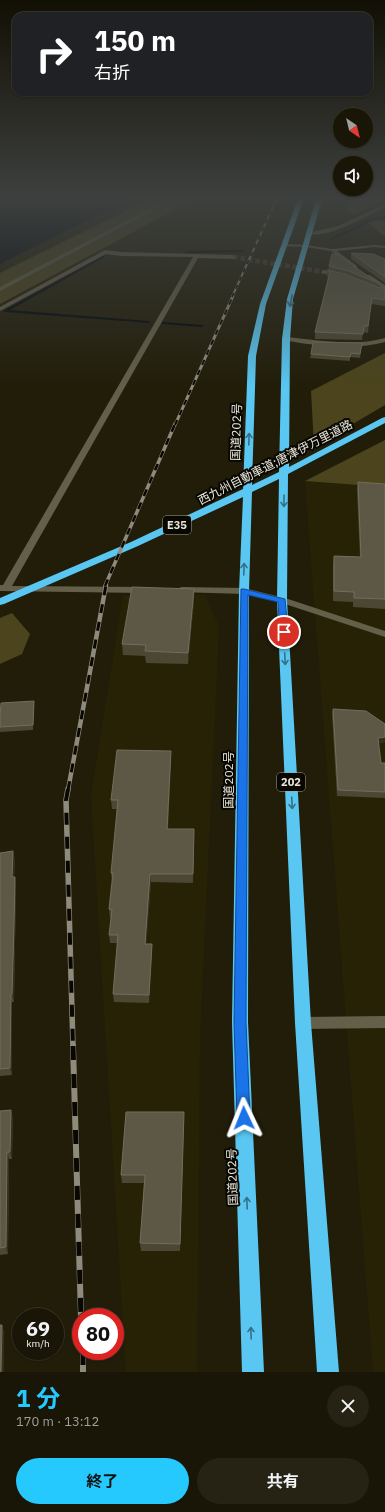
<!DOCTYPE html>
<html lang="ja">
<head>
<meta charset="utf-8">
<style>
  :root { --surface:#191607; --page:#262315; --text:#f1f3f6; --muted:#9f9f9b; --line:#373528; --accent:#26c9fe }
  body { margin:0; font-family:"IBM Plex Sans","Noto Sans JP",sans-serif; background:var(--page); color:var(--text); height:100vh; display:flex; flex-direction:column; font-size:15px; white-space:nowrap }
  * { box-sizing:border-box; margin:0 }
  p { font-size:13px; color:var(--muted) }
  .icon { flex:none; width:22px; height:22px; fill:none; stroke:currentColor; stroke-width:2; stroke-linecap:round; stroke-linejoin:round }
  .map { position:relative; height:1372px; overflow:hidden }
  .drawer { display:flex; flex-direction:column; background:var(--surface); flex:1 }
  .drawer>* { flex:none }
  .hud { position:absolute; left:12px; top:12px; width:361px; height:84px; border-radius:12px; box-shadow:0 1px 3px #0004,0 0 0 1px var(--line); background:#202124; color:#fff; overflow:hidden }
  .needle { width:26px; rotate:145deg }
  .buttons { position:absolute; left:333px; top:108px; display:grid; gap:8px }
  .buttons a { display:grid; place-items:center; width:40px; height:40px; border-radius:50%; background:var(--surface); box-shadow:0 1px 3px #0004,0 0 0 1px var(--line); font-size:20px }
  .speed { position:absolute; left:12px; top:1308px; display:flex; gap:8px; font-size:20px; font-weight:700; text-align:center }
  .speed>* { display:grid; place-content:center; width:52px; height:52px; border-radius:50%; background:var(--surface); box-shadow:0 1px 3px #0004,0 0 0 1px var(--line); line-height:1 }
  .speed small { font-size:10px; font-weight:400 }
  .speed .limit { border:6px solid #d22; background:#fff; color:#111 }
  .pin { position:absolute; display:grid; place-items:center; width:34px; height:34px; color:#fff; margin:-17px; border:2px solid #fff; border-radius:50%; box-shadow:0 1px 4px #0007 }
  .me { position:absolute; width:44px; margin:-22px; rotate:358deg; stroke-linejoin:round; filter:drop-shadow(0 0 3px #0008) }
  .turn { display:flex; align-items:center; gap:14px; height:84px; padding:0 16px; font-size:18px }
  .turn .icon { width:52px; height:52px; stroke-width:2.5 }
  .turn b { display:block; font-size:28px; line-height:34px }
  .round { display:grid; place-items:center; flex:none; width:42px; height:42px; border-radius:21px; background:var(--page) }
  .head { display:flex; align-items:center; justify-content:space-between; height:68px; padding:0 16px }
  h1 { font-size:24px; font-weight:700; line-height:30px; color:var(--accent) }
  .cta { display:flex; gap:8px; margin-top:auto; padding:8px 16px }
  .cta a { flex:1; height:46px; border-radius:24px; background:var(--accent); color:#111; font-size:16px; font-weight:700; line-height:46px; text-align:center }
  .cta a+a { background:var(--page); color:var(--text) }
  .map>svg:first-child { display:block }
  .built { fill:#272206 }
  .green { fill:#4b441c }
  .water { fill:#000710 }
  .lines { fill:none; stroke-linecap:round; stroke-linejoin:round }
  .stream { fill:#000710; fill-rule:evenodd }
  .minor-tunnel { stroke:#3f3b28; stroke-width:5; stroke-dasharray:5 2.5; stroke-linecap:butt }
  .path { stroke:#63604f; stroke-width:1; stroke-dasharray:0.5 1.5; stroke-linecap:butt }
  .minor { fill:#635f49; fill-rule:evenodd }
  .highway { fill:#59c7f2; fill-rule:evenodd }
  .rail-far5-casing { stroke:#8e8b7c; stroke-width:2 }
  .rail-far4-casing { stroke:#8e8b7c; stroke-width:3 }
  .rail-far3-casing { stroke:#8e8b7c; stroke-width:3.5 }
  .rail-far2-casing { stroke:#8e8b7c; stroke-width:4.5 }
  .rail-far1-casing { stroke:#8e8b7c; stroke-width:5.5 }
  .rail-casing { stroke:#8e8b7c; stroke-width:6 }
  .rail-far5 { stroke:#090702; stroke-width:1.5; stroke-dasharray:4.5; stroke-linecap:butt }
  .rail-far4 { stroke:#090702; stroke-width:2; stroke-dasharray:5.5; stroke-linecap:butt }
  .rail-far3 { stroke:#090702; stroke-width:2.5; stroke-dasharray:7; stroke-linecap:butt }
  .rail-far2 { stroke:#090702; stroke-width:3; stroke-dasharray:9; stroke-linecap:butt }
  .rail-far1 { stroke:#090702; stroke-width:4; stroke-dasharray:12; stroke-linecap:butt }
  .rail { stroke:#090702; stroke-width:5; stroke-dasharray:14; stroke-linecap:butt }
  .wall { fill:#4b4733 }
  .shaded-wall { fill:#332f1a }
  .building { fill:#5c5845; stroke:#726e5c }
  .oneway { stroke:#357186 }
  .route { fill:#1a73e8; stroke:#114b97 }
  .labels { text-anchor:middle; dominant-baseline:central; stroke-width:4; stroke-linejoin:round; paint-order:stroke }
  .shield { fill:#090702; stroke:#a5a399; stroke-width:1 }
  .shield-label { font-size:11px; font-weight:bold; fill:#e8e6da }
  .street-label { font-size:12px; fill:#e8e6da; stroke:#090702 }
</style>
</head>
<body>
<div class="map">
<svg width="385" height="1372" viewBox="0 0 385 1372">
  <rect width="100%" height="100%" fill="#211d09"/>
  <path class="built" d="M305,481L385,487V1372H373Z
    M205,595L219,626L200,1036L197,1372H126L91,795L123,596Z"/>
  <path class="green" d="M156,196H200L0,304V273Z
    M366,196H385V199L354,214L346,212L350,198Z
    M374,220L385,221V237L368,223Z
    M385,353V405L314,447L311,391Z
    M385,440V487L305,481Z
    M12,613L30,634L22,654L0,664V618Z"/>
  <path class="water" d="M0,196H140L82,223L0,264Z"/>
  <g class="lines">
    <path class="stream" d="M385,217V219L373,221L332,240L329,239L371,219Z
      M243,250L244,252L188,253L186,252L188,251Z
      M104,255L105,257L10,310L148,321L150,322V323L5,312L3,311Z
      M162,322L202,325L204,326L202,327L164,324H162Z"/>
    <path class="minor-tunnel" d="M233,257L324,272"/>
    <path class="path" d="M190,205L208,196"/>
    <path class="minor" d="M174,196H180L0,291V287Z
      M385,204V207C370,215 323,241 308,233L338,226Z
      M283,244L306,245L332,249L374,245L385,246V248L374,247L337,251L357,266V268L355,269L331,251L306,247L281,246Z
      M105,250L121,252L233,255L236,257L233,259L198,258L12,586L144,587L148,590L144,593L0,591V585H3L193,257L121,256L106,254L0,311V307Z
      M324,270L343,275L340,277L322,273L321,272Z
      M366,275H370L385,285V290L366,277Z
      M286,337C319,340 353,347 385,338V342C358,350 312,346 284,340L283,339Z
      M182,587L244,588L285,598L385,631V637L279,602L244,594L179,592L178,590L179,588Z
      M385,1016V1028L303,1029L298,1027L296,1023L298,1019L303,1017Z"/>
    <path class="highway" d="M299,196H305L266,304L256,356L252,485L279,472L282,339L287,299L317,196H323L293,299L290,339L289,467L382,418L385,417V423L288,474L287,600L311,1023L339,1372H317L295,1023L277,600L279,479L252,492L249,591L248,1022L264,1372H242L232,1022L239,591L243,497L138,546L4,604L0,605V598L131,542L243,489L248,356L260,304Z"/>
    <g class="rail-far5-casing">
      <path id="rail-far5" d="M232,297L278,196"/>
    </g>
    <g class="rail-far4-casing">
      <path id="rail-far4" d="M175,425L233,296"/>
    </g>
    <g class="rail-far3-casing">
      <path id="rail-far3" d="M105,586L175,424"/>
    </g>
    <g class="rail-far2-casing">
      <path id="rail-far2" d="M68,790L106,585"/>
    </g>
    <g class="rail-far1-casing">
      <path id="rail-far1" d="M68,789L66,800L73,1047"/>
    </g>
    <g class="rail-casing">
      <path id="rail" d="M73,1046L81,1317
        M83,1351V1372"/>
    </g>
    <use href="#rail-far5" class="rail-far5"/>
    <use href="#rail-far4" class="rail-far4"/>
    <use href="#rail-far3" class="rail-far3"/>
    <use href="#rail-far2" class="rail-far2"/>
    <use href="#rail-far1" class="rail-far1"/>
    <use href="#rail" class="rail"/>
  </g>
  <path class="wall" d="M351,253L385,259V283L351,259Z
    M332,254L378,283L377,286L348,275L328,270Z
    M327,270L381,288H385V306L371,304L368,333L363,332L362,340L315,339V332L328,277L327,276Z
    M362,343L360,358L350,357V361L310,358L311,354Z
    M358,482L385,484V609L353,607V602L333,601V565L334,556L360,557L357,490Z
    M194,589V600L188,664L146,663L145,656L123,655L122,644Z
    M34,701V706L33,730L0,732V717Z
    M333,709L385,724V742L378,743L381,763H385V798L337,796L332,714Z
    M171,759L168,829H194L193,883L151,882L146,944H152V952L149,1003L114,1002L113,994L117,943H110L109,935L111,918H110L109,909L112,882L111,873L117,809H112L111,800Z
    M0,853L15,859L14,877L16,885L14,1002H12V1075L0,1076Z
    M0,1111L13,1117L12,1159H9L8,1254L0,1255Z
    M184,1121L180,1251H141L140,1243L144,1183H122L121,1175Z"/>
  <path class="shaded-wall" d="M194,589V600L188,664V653Z
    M385,737V742L377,743L378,738Z
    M171,751V759L167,838V829Z
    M13,851L15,859L14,885L12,877Z
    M150,874L151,882L146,952L145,944Z
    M15,877L16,885L14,1002L12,994Z
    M152,944V952L149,1003V995Z
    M11,994L12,1002V1075L10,1068Z
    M11,1110L13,1117L12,1159L10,1152Z
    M184,1112V1121L180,1251V1244Z
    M7,1152L9,1159L8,1254L6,1247Z
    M2,1325L4,1331V1372H1Z"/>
  <path class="building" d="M351,253L373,254L385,259V277Z
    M332,254L338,255L378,283L349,271L329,266Z
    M327,270L344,274L381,288H385V300L372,298L368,326H364L363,334L315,332L330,272Z
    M313,342L362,343L360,354L351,353L350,357L311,354Z
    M358,482L385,484V599L354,598V592L334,591V556L361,557Z
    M132,587L194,589L188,653L145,651L146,645L122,644Z
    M34,701L33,725L0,727V717L1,703Z
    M333,709L366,711L385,724V737L378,738L381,763H385V792L338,790Z
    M117,750L171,751L167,829H194L193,874H150L145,944H152L149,995L113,994L118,935H109L112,910L109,909L113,873H111L118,800H111Z
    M13,851L12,877H15L14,925L12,994H11L10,1068L0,1069V853Z
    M11,1110L10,1152H7L6,1247L0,1248V1111Z
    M126,1112H184L180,1244L140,1243L145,1175H121Z
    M0,1325H2L1,1372H0Z"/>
  <defs><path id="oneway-shaft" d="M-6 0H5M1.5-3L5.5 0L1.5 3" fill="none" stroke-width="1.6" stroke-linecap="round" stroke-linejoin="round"/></defs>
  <g class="oneway">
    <use href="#oneway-shaft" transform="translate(291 301) rotate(100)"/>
    <use href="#oneway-shaft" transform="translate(249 439) rotate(-88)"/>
    <use href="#oneway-shaft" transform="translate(284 501) rotate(91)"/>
    <use href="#oneway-shaft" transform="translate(244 569) rotate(-88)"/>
    <use href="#oneway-shaft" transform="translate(285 659) rotate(87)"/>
    <use href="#oneway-shaft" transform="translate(292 803) rotate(87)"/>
    <use href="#oneway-shaft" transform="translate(247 1203) rotate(-92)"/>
    <use href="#oneway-shaft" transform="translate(251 1333) rotate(-92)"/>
  </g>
  <linearGradient id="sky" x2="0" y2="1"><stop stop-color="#121005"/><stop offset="0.51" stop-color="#3d403e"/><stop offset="1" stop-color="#3d403e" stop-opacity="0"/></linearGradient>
  <rect width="385" height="388" fill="url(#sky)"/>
  <path class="route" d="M241,589H244L285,599L288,632L284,634L280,632L278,602L248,595L246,1022L250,1118L248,1122L244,1124L239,1122L237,1118L234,1022Z"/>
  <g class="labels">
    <g class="shield">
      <rect x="163" y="516" width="28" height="18" rx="3"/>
      <rect x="277" y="773" width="28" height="18" rx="3"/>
    </g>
    <g class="shield-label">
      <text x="177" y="525">E35</text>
      <text x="291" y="782">202</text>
    </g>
    <g class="street-label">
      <text transform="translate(236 432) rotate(-88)">国道202号</text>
      <text transform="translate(275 462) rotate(-27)">西九州自動車道;唐津伊万里道路</text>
      <text transform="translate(228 780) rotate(-90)">国道202号</text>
      <text transform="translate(232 1177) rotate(-92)">国道202号</text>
    </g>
  </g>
</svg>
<div class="buttons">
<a><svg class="needle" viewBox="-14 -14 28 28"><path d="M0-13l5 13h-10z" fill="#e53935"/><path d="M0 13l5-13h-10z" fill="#9f9f9b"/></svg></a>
<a><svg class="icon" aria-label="sound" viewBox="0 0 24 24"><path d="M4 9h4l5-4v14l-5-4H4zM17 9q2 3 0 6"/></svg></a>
</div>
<div class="speed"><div>69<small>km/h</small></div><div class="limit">80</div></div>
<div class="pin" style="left:284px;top:632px;background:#d93025"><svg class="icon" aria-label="arrive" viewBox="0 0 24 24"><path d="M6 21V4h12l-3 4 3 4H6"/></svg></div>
<svg class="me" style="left:244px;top:1118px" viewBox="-20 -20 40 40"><path d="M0-17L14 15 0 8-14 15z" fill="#1a73e8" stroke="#fff" stroke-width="4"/></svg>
<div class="hud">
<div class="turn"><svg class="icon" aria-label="right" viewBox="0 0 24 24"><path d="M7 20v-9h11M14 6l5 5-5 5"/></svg><div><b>150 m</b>右折</div></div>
</div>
</div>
<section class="drawer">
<div class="head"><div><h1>1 分</h1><p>170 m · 13:12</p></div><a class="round"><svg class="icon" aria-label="close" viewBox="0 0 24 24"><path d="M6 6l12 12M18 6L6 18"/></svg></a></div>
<div class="cta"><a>終了</a><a>共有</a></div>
</section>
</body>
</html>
